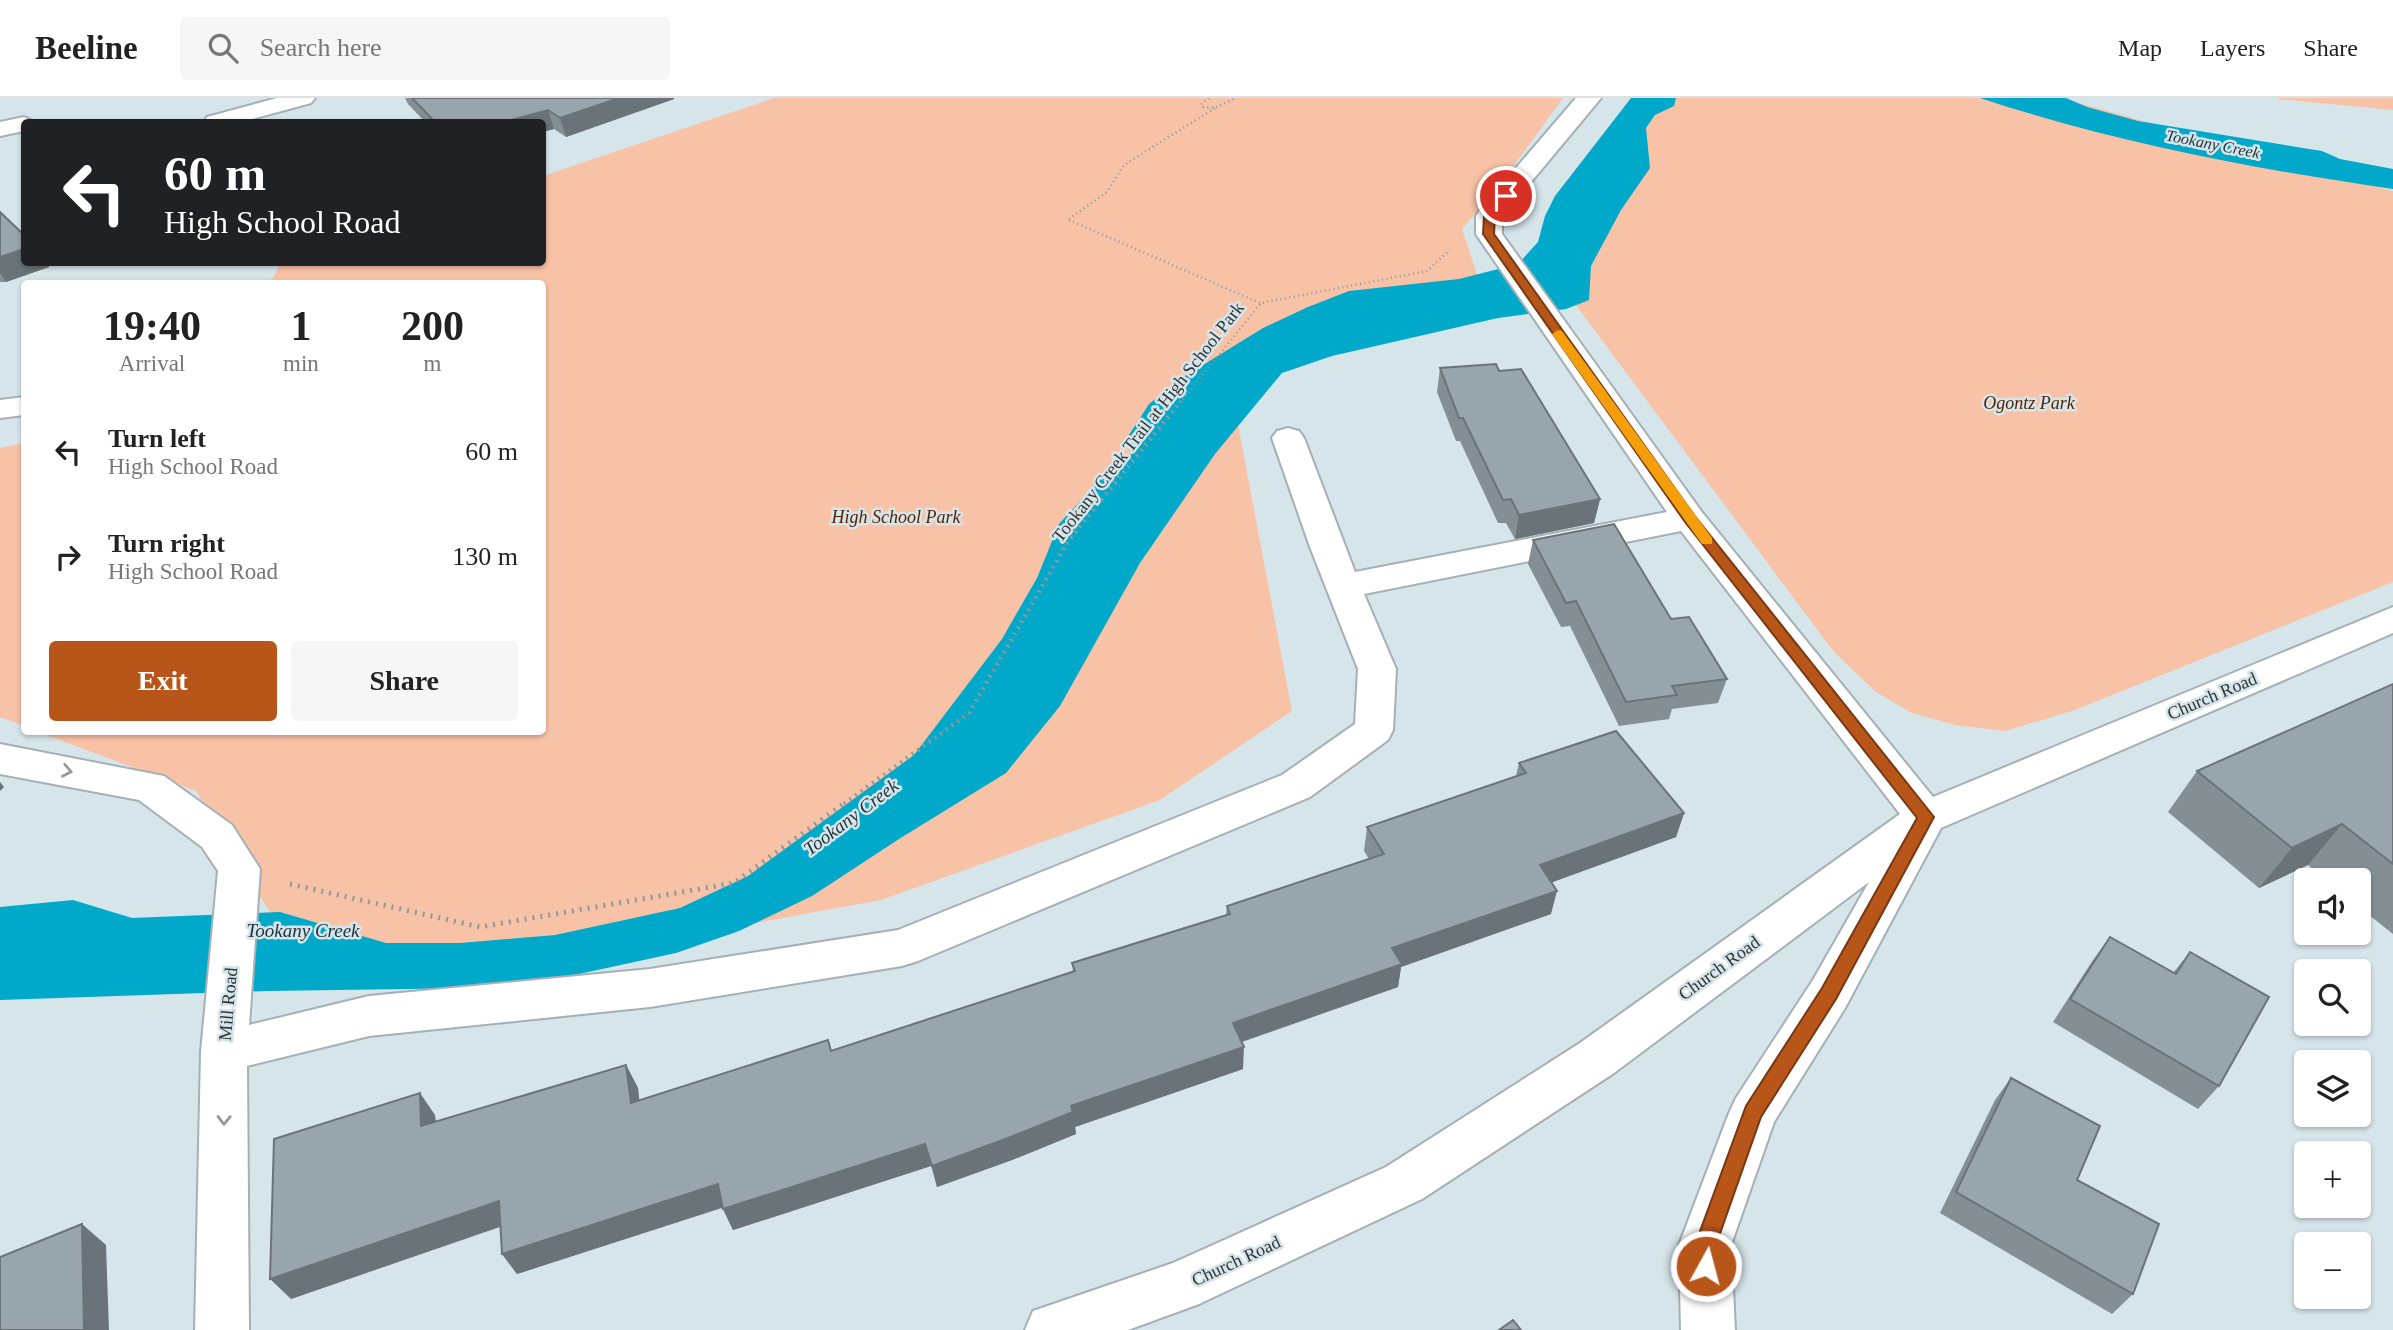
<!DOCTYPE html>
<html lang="en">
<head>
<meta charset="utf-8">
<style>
  :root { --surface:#fff; --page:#f6f6f6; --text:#222; --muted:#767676; --line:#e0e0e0; --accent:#b8561a }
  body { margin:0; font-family:"Times New Roman",serif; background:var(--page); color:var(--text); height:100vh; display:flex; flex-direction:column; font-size:26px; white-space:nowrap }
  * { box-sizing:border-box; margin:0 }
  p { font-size:23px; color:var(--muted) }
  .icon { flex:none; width:38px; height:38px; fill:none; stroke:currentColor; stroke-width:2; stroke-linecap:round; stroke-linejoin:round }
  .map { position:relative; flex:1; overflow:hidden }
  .panel { position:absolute; left:21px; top:182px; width:525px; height:455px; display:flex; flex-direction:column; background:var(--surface); border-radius:7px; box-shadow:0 2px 5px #0004 }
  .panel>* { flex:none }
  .top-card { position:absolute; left:21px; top:21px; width:525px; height:147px; border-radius:7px; box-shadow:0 2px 5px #0004; background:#202124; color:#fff; overflow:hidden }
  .tools { position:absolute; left:2294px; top:770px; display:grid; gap:14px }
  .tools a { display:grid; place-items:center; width:77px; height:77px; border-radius:7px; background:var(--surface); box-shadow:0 2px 5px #0004; font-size:35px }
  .pin { position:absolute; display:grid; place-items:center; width:60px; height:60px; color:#fff; margin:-30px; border:4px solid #fff; border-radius:50%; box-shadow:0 2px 7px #0007 }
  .me { position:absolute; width:77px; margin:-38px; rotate:7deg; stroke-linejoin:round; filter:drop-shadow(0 0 5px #0008) }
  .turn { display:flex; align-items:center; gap:24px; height:147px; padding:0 28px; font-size:32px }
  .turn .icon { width:91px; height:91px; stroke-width:2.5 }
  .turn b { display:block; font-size:49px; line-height:60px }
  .eta { display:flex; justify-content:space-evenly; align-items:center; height:119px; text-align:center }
  .eta b { font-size:42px; font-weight:600; line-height:49px }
  .button { display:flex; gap:14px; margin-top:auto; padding:14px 28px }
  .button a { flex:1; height:80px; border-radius:7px; background:var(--accent); color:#fff; font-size:28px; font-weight:600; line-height:80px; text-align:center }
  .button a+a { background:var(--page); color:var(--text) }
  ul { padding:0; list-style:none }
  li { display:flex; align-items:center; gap:21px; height:105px; padding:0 28px }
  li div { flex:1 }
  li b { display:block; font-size:26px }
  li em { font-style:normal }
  header { display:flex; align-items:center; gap:42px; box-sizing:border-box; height:98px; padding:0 35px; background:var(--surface); border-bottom:2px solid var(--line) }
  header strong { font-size:33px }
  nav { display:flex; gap:38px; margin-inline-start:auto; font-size:24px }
  .search { width:490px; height:63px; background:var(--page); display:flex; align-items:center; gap:18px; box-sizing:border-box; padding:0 24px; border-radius:7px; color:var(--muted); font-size:26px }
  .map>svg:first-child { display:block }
  .green { fill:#f8c2a7 }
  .water { fill:#00a8ca }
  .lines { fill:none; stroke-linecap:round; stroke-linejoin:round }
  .minor-casing { stroke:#a3b1b6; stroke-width:4 }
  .path-far2 { stroke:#8e999d; stroke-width:2.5; stroke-dasharray:1 3.5; stroke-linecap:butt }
  .path-far1 { stroke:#8e999d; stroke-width:4.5; stroke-dasharray:2 5; stroke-linecap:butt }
  .path { stroke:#8e999d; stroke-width:5; stroke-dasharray:2 6; stroke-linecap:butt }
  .minor { fill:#fff; fill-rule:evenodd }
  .wall { fill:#838f93 }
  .shaded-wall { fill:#6a7478 }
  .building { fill:#98a6ab; stroke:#6a7478; stroke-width:2 }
  .oneway { stroke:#979a9b }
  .route { fill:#b8561a; stroke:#783811; stroke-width:2 }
  .slow { fill:#f59e0b }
  .labels { text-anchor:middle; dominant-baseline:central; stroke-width:5; stroke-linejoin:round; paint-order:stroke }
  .far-water-label { font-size:16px; font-style:italic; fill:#1c3239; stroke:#d6e5ea }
  .park-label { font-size:18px; font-style:italic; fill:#551f00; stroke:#d6e5ea }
  .street-label { font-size:18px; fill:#2f3537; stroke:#d6e5ea }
  .water-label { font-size:19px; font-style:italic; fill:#1c3239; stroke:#d6e5ea }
</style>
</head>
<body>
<header>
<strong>Beeline</strong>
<div class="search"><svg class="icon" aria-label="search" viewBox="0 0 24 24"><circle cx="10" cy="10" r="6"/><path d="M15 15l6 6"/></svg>Search here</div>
<nav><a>Map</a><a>Layers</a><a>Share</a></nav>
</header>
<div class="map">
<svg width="2393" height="1232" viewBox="0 0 2393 1232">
  <rect width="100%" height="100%" fill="#d6e5ea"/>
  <path class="green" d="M774,0H1563L1497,91L1462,131L1480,186L1232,295L1292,613L1160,702L881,802L647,845L297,859L196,693L38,634H542V186L270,185L280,166L542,164L543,78Z
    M1647,0H2061L2393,93V484L2075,612L2005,633L1955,627L1912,615L1876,594L1834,554L1534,151Z
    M2278,0H2393V12L2278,1Z
    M24,345V628L0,619V350Z"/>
  <path class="water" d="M1631,0H1676L1674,8L1655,17L1646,30L1650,70L1621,112L1591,168L1589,202L1566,211L1498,220L1332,258L1282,275L1215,356L1140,465L1060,608L1006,675L899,741L812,798L739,833L676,855L579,876L478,890L267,893L0,902V809L73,802L132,820L280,814L386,845H460L555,837L680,810L748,778L914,657L1002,541L1037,480L1059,426L1097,385L1133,355L1127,340L1149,306L1182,280L1263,230L1308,209L1349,193L1459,181L1518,166L1538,144L1545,118L1555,98Z
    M1980,0H2066L2087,9L2138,23L2322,53L2340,61L2393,71V91C2254,71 2113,44 1980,0Z"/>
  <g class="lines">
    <g class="minor-casing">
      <path id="minor" d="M277,0H315L311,5L241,24H204L207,19Z
        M1576,0H1601L1502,119V136L1701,413L1933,699L2393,509V535L1941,730L1845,910L1774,1024L1731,1147L1735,1232H1681L1679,1147L1729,1015L1736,1000L1813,882L1869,784L1614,975L1422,1101L1199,1206L1128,1232H1025L1033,1213L1173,1165L1386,1069L1580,945L1900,716L1681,433L1364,496L1396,571L1393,632L1388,642L1310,699L918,863L902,868L650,909L369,938L247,968L249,1232H195L201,954L218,773L202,749L139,702L0,676V646L164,678L232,727L260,771L249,927L369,898L650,871L898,832L1282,677L1355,626L1358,571L1310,449L1272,340L1277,333L1288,330L1299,333L1304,340L1355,474L1667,414L1476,136V118L1480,112Z
        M24,19L35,24H24V33L0,38V24Z
        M24,299V317L0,320V302Z"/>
    </g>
    <path class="path-far2" d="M1209,0L1201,6L1203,9L1215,10L1236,0
      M1069,121L1107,94L1124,67L1215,10
      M1069,122L1260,205
      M1180,305L1261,205L1427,173L1450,152"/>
    <path class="path-far1" d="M844,706L969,615L1069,442L1181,303"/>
    <path class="path" d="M290,786L480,829L734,785L846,704"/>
    <use href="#minor" class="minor"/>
  </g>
  <path class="wall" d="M405,0H674V1L566,39L554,31L542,34V24H425L408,6Z
    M0,114L24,164H46L49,169L6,184H0Z
    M1440,270L1499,273L1600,401L1594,425L1515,441L1506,425H1498L1460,343H1456L1437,294Z
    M1533,442L1671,521L1727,581L1718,605L1672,611L1669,621L1619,628L1570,528L1561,529L1528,466Z
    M2393,586V836L2359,809V782H2326L2308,767L2259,790L2168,714L2197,673Z
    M1519,665L1684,715L1676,739L1552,784L1551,816L1401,869L1398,889L1242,944L1243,971L1075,1029L1076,1036L1012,1062L937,1089L931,1068L733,1132L722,1109L517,1176L502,1156L500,1128L291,1201L435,1017L436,1024L626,967L638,990L639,1002L832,953L1073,874L1072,865L1226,817L1227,808L1369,761L1364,753L1367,729L1516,678Z
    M2110,839L2173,875L2190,854L2219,988L2198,1011L2053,924L2093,862Z
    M2011,980L2133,1196L2112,1216L1940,1115L1995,1002Z"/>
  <path class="shaded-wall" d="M619,0H674V1L566,39L560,20Z
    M548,12L554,31L542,34V24H503Z
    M24,151V164H46L49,169L6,184L0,175V159Z
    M1600,401L1594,425L1515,441L1519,417Z
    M0,684L4,689L0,693Z
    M1684,715L1676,739L1534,791L1540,767Z
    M2342,726L2308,767L2259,790L2292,750Z
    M1557,793L1551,816L1401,869L1398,889L1232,947L1233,925L1392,850Z
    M1244,949L1243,971L1075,1029L1076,1036L1012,1062L937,1089L932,1068L1071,1008Z
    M626,967L638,990L642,1027L631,1005Z
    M420,995L435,1017L437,1050L421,1028Z
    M925,1046L931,1068L733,1132L723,1111Z
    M718,1086L728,1108L517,1176L502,1156Z
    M499,1103L514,1124L291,1201L270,1181Z
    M82,1126L106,1147L109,1232H84Z"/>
  <path class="building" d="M412,0H619L560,20L548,12L503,24H435Z
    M0,114L24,137V151L0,159Z
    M1496,266L1499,273L1521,271L1600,401L1519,417L1511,401L1503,402L1463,320H1459L1440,270Z
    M1614,426L1671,521L1689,519L1727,581L1672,588L1677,597L1626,604L1576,503L1566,505L1533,442Z
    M2393,586V766L2342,726L2292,750L2197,673Z
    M1616,633L1684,715L1540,767L1557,793L1392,850L1402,866L1233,925L1244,949L1071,1008L1073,1014L1008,1040L932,1068L925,1046L723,1111L718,1086L502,1156L499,1103L270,1181L274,1041L420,995L421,1028L626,967L631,1005L828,942L831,953L1075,873L1072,865L1230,816L1227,808L1384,756L1367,729L1526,675L1519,665Z
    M2110,839L2176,876L2190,854L2269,899L2219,988L2070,901Z
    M2011,980L2100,1028L2077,1082L2159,1126L2133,1196L1956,1094Z
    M82,1126L84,1232H0V1159Z
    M1513,1222L1521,1232H1499Z"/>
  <defs><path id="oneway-chevron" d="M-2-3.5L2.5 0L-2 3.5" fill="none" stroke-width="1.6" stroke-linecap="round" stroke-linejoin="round" transform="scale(1.75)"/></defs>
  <g class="oneway">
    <use href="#oneway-chevron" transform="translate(67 673) rotate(11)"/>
    <use href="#oneway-chevron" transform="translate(224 1022) rotate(91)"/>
  </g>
  <path class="route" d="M1502,96L1511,98L1495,118L1494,136L1694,417L1934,719L1836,901L1761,1019L1716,1147L1717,1168L1714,1175L1706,1178L1698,1175L1695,1168V1147L1746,1008L1822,890L1917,720L1685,424L1483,136L1484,118Z"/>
  <path class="slow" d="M1558,232L1562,233L1712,440V446H1702L1552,236Z"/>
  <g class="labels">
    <g class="far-water-label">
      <text transform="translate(2213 46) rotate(11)">Tookany Creek</text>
    </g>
    <g class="park-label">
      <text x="2029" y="305">Ogontz Park</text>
      <text x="896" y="419">High School Park</text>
    </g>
    <g class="street-label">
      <text transform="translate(1148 324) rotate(-52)">Tookany Creek Trail at High School Park</text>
      <text transform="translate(2212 598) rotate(-23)">Church Road</text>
      <text transform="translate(1719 870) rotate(-36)">Church Road</text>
      <text transform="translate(228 906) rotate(-85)">Mill Road</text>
      <text transform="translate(1236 1163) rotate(-25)">Church Road</text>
    </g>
    <g class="water-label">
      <text transform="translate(851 719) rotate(-37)">Tookany Creek</text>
      <text x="303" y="832">Tookany Creek</text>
    </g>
  </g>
</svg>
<div class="tools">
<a><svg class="icon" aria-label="sound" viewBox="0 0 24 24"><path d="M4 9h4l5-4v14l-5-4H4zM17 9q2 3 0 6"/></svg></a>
<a><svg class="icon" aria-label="search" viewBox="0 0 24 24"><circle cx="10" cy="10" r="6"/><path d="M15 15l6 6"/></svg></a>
<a><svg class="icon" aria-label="layers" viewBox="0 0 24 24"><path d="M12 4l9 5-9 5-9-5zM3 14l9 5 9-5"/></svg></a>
<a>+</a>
<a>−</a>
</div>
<div class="pin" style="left:1506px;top:98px;background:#d93025"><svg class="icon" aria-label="arrive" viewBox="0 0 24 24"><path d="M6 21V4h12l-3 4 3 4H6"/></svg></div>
<svg class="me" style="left:1706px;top:1168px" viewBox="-20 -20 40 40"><circle r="17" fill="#b8561a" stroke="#fff" stroke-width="3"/><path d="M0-11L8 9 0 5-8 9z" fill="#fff"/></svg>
<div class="top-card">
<div class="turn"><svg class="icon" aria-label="left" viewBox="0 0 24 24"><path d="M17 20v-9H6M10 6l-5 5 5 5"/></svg><div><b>60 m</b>High School Road</div></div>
</div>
<section class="panel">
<div class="eta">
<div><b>19:40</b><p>Arrival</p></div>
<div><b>1</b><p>min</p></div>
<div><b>200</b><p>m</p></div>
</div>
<ul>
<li><svg class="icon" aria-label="left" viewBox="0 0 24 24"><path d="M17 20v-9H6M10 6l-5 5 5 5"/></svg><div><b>Turn left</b><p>High School Road</p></div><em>60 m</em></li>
<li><svg class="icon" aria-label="right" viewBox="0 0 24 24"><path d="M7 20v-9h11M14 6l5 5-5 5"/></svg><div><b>Turn right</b><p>High School Road</p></div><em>130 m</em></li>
</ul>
<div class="button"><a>Exit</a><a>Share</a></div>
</section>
</div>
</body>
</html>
